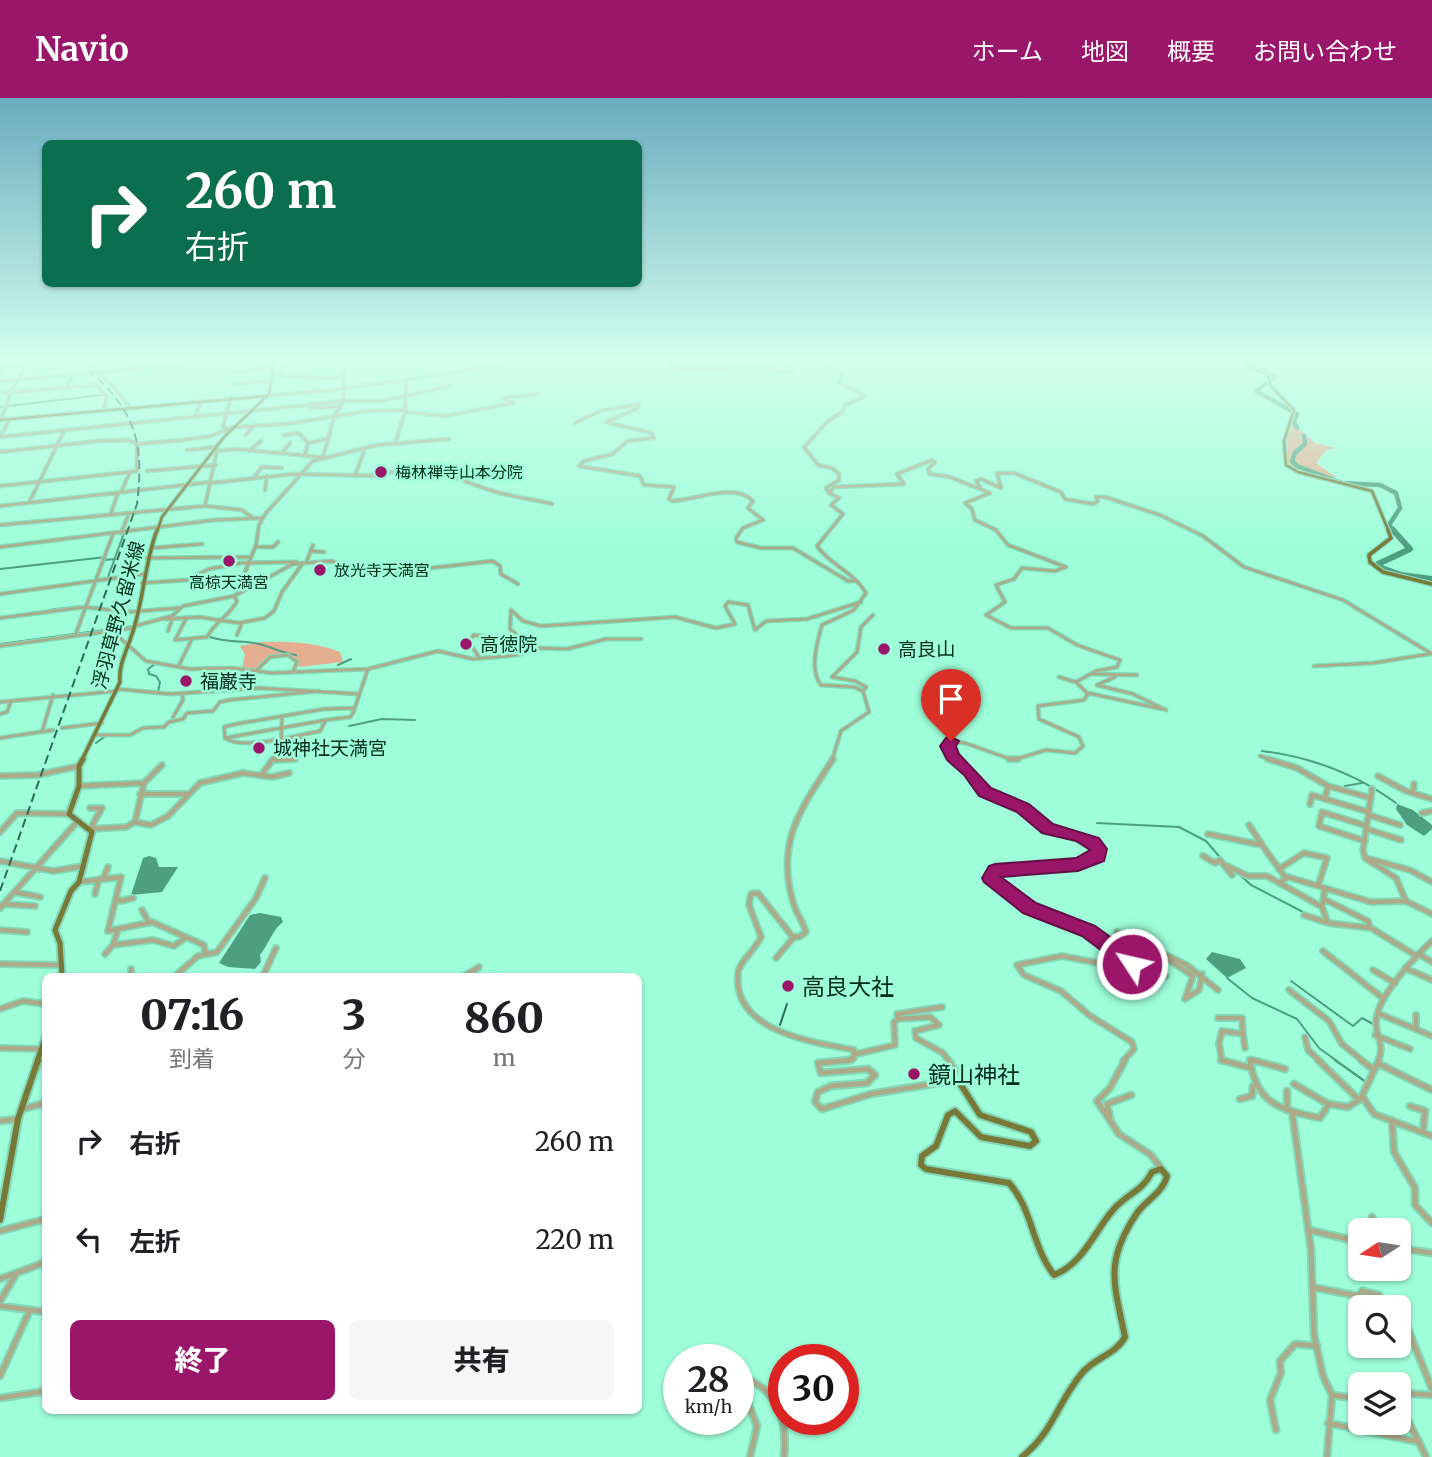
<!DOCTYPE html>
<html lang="ja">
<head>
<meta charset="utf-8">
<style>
  :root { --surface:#fff; --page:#f6f6f6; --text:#202124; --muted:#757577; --accent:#9a166a }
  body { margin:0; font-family:Merriweather,"Noto Sans JP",serif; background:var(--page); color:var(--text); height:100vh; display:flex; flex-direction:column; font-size:26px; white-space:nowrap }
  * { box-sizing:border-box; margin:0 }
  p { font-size:23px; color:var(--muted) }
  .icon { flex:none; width:38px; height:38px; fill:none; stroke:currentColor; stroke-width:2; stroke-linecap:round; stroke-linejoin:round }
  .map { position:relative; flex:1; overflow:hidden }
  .drawer { position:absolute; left:42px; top:875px; width:600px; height:441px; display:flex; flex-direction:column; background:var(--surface); border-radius:10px; box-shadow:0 2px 5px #0004 }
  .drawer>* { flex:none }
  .guide { position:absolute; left:42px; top:42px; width:600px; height:147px; border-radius:10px; box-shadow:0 2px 5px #0004; background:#0b6e4f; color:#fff; overflow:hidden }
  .needle { width:46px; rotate:258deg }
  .fabs { position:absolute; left:1348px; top:1120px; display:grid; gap:14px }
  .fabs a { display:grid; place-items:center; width:63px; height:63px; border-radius:10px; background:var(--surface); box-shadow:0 2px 5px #0004; font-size:35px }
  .speed { position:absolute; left:663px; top:1246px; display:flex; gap:14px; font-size:35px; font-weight:700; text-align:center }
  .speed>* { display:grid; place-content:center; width:91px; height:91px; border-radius:50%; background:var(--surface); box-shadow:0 2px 5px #0004; line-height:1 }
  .speed small { font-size:18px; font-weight:400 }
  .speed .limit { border:10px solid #d22; background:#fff; color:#111 }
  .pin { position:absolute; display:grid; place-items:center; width:60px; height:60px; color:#fff; margin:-72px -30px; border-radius:50% 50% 50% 0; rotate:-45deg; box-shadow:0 0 7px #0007 }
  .pin .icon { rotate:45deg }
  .me { position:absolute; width:77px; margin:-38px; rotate:305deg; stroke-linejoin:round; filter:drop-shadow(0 0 5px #0008) }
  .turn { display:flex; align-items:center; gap:24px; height:147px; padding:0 28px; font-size:32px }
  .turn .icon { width:91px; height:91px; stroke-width:2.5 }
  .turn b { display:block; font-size:49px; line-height:60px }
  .eta { display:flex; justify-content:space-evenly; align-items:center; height:119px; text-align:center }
  .eta b { font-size:42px; font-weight:800; line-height:49px }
  .button { display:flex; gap:14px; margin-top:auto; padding:14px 28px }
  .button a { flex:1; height:80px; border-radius:10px; background:var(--accent); color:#fff; font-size:28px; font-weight:800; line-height:80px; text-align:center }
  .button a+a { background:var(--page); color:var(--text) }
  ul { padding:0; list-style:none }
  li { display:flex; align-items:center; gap:21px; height:98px; padding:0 28px }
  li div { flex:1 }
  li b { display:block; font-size:26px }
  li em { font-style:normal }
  header { display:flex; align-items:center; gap:42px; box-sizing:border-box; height:98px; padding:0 35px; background:var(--accent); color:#fff }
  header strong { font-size:33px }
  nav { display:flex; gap:38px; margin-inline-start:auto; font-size:24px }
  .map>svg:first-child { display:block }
  .green { fill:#e6ae91 }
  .water { fill:#4e9e82 }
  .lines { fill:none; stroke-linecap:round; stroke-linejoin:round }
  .stream-far1 { stroke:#4e9e82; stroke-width:2 }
  .stream { stroke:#4e9e82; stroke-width:2.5 }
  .river-far1 { stroke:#4e9e82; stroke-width:4.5 }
  .river { stroke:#4e9e82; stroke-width:6 }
  .minor-far2-casing { stroke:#82d8b8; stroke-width:5 }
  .minor-far1-casing { stroke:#82d8b8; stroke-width:8 }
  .minor-casing { stroke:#82d8b8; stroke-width:9 }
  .major-far3-casing { stroke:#82d8b8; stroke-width:5 }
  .major-far2-casing { stroke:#82d8b8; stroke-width:6 }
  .major-far1-casing { stroke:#82d8b8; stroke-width:9 }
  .major-casing { stroke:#82d8b8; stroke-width:10 }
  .minor-far2 { stroke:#abab8a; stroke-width:2.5 }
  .minor-far1 { stroke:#abab8a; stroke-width:4.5 }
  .minor { stroke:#abab8a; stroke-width:5 }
  .major-far3 { stroke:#797937; stroke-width:2.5 }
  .major-far2 { stroke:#797937; stroke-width:3.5 }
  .major-far1 { stroke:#797937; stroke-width:5 }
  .major { stroke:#797937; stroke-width:6 }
  .tram { stroke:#2f6a57; stroke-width:2 }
  .rail { stroke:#2f6a57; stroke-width:2; stroke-dasharray:9 4.5; stroke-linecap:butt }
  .route { fill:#9a166a; stroke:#640e45; stroke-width:2 }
  .poi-dot { fill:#9a166a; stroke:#9efeda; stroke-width:2.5 }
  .labels { text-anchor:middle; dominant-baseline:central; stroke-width:5; stroke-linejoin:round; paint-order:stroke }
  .far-poi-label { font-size:16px; fill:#002c1f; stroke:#9efeda; text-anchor:start }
  .street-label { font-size:19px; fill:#002c1f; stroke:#9efeda }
  .poi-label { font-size:19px; fill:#002c1f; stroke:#9efeda; text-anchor:start }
  .near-poi-label { font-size:23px; fill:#002c1f; stroke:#9efeda; text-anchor:start }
</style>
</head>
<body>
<header>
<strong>Navio</strong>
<nav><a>ホーム</a><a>地図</a><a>概要</a><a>お問い合わせ</a></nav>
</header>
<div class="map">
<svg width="1432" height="1359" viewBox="0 0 1432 1359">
  <rect width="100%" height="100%" fill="#9efeda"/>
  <path class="green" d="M1292,325L1315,345L1336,350L1326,352L1316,365L1336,379C1320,381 1300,376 1288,365L1287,338Z
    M261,544C286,543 316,544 340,554L343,564L299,569L291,557C274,557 268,561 256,573L242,570L245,557L240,548Z"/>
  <path class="water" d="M1397,706L1413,712L1432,727V731L1424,738L1407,727L1396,711Z
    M149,758L156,760L159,769H178L162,794L131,797L143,760Z
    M260,815L281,819L283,824C272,832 269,846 260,857L261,864L255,871L228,869L219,865L250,817Z
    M1212,854L1240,861L1246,870L1227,880L1206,861Z"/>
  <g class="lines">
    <path class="stream-far1" d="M0,309L101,297
      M0,471L106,459L105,462L115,461
      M108,479L124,435
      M236,495L246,485L261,482
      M49,512L82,508
      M163,522L202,520
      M210,539C227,545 243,542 259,546C272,549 282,555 296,557
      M0,546L134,528
      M155,566L148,571L149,576L156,578L160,584L158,594
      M338,567L351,561
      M349,628L382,621L415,622
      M96,645L107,637
      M1262,653C1311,659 1356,676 1396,705
      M1345,688L1362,685
      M1097,725L1179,729L1206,743L1224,764
      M1239,776L1251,787L1305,815
      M1227,880L1252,900L1297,921L1319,950L1337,963
      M1291,883L1353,928L1362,920L1373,926"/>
    <path class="stream" d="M1335,962L1366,984"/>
    <path class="river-far1" d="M1256,260L1258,262L1248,270L1266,273L1275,279L1256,293L1297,316L1294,324L1297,330
      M1304,338L1305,346L1295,355L1292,363L1297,368L1342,385L1380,387L1396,395L1400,410L1389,427L1395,434"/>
    <path class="river" d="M1393,432L1410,451L1378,466L1379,469L1401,477L1432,481"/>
    <g class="minor-far2-casing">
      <path id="minor-far2" d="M671,260L670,271H726L751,266L788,275L793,274L788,267L792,260
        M812,260L842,275L839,285L865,298
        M83,261L111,286L131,310
        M83,261L101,260
        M829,267L833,262L848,260
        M0,268L72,262
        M235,274L273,270
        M0,277L10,260
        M272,278L344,280
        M279,278L287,260
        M0,283L261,260
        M232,286L272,283
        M67,289L73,276
        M0,295L97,287L107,300L103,313
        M267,298L333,292L549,260
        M310,310L338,309
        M406,314L445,318L514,305L502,300L538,296
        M195,319L201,303
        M1,322L11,294L30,260
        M575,325L600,313L639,306L638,310L606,324L651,335L654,340L627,343L613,356L584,363L579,368L640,378L644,387L674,389L669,401L672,403C696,402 734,384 753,403L748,410L763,422L743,430L736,440L737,444L761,450H793L848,483H854
        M228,333L223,328L231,299
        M246,337L253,328
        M284,337L299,335L308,345
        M0,339L344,303H382L450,288
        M0,339L10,321
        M395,346L405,314L406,281
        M187,352L216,349
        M217,353L237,351L320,359
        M249,353L261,343
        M0,354L98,343L128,342L137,346L183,342L211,338L233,329L286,326L368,313L406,312
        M282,355L290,345
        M305,356L308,345L327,341
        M323,359L335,316L344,303L343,274L352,260
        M147,373L216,367
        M355,377L364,353
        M255,378L262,369L282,370
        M211,385L294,376L383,378C421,357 455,382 493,393C512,399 532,401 552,406
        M0,388L130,374
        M980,389L976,383L981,381L1001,390L997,375H1014L1061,394L1065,401L1093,406L1098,403L1096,399H1105L1160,417L1203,438L1244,469L1343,502L1432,556
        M265,392L267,378
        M121,394L130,374L137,373V346
        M829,395L834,389L904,386L897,376L932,362L935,364L928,371L930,376L950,379L990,395L965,405L972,411L975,422L996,432L1008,447L1066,469L1055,473L1022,470L1014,481L996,487L1005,504L986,517L1011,530H1048L1077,547L1120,562L1117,569L1096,573L1076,584L1088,596L1084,602L1038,608L1039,621L1079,639L1083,648L1075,655L1046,652L1013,662L965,645L951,644L948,648L956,662
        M829,395L839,400L831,407L843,416L817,448C830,467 854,474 866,495L854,512L822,527C817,544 809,572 821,587L854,589L863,593L869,614L841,633L832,662
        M829,395L826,390L839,382V376L832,370L818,367L804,349C819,335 824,322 843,314L845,307L865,298
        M29,405L64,333
        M0,408L211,384
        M205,408L217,352
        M111,415L118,395
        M0,427L205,408L242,412L253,420
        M121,435L128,418
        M0,449L214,422L263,420
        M255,449H273L278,444
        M151,450L202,446
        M311,453L324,454
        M147,460L250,459
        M306,465L313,447
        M142,485L187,482L209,471L241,465L297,464
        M248,486L244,477L256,447L259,427L266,415L313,363L377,347L449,341
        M0,496L144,476
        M234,498L293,466L331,463L362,473L386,475L493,463L500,468L501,476L518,486
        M511,512L523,523L541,528L675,519L716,530L735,526L725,508L728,504L748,507L755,532L766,523L807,521L861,504
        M0,520L85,509L129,514L178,510
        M166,521L199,519L239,525L265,520L274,513L282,494L303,465
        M135,528L172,518L183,508L234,498L237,503C230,518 216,522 207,539L175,542L186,521
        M112,533L146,563L190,571L231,570L272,575L368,571L438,553L473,561L517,557L539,550L567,551L606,541H641
        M168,533L172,522
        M237,537L242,525
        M75,538L113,436
        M0,548L134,530
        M479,559L468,543L474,537L504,541L511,547L519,539L510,531L511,512
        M179,567L191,543
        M1314,568L1373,565L1429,556
        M256,573L270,559L288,557L297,564L293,574
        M1093,576L1137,577
        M1059,579L1076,584
        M1115,579L1097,587L1133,596L1166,612
        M117,591L171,596L259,590L359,596
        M863,593L866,589L855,583L832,579L857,554L861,529L873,517
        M1088,595L1162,611
        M0,604L117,593
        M354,610L324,611L236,626L224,629L225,640C242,653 299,637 320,633L326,622L350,619L353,615L368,571
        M0,616L7,614L11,603
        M173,619L183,602L182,595
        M62,630L102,625
        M42,634L53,597
        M96,637H130L143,630L164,629L169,624L183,621L187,615L213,613L220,604L229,602L319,593
        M0,640L53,632
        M225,640L326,622
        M1260,658L1273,662
        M272,662L281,649L282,618
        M273,662L295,661L300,655L301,637"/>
    </g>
    <g class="minor-far1-casing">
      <path id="minor-far1" d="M833,661C803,708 775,742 793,804C796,815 803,824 806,834L799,839L792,838L758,795L751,796L749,807L761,839C756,851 739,864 738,875C732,934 813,944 854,952V960L844,963
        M954,661L969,673L985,694L1023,710L1048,731L1081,738L1097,748V759L1070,768L995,773L990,780L1029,810L1088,833L1130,861L1133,867L1128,869
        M1009,661H1018
        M1268,661L1297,670L1328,688L1371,700
        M273,662L295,661
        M262,676L273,661
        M0,678L38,677L79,668
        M1378,678L1406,693L1432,701
        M144,685L162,667
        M79,688L144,685L135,724
        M1372,691L1363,752L1365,760L1396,780L1406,803
        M1413,695L1414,686
        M140,696H187
        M1325,701L1328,688
        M1310,706L1312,697L1369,714
        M90,710H102L91,729
        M1422,715L1432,713
        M1369,717L1400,727
        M1249,727L1261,745
        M89,731L126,729L135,724L151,727L168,718L200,685L243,675L272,679L289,675
        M1367,731L1401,742
        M0,734L17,715L69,716
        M1208,736L1262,747L1285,779
        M1365,743L1319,728L1322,714L1367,728
        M1203,758L1215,765L1220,762L1232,777
        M1366,760L1410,772L1432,784
        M0,763L54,773L83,768
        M1223,766L1248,778H1267L1322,809L1328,825L1371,830L1415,857
        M1279,771L1304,755L1327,760L1318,788
        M103,781L108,769
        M79,784L121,779L108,833L152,824L204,847L205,854
        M1279,785L1288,779L1371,804L1406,803L1432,816
        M14,794L40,799
        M95,796L99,781
        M116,800L121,803L133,800
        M1324,801L1368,823L1370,830
        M3,806L35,808
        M1322,809L1325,790
        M0,810L77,724
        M142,812L149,825
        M1304,817L1328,825
        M0,832L27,834
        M113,847L153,842L174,848L185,840
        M1323,853L1384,901
        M105,856L113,847L118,831
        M1419,856L1432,864
        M776,860L794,839
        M1166,860L1193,878L1185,901L1199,892L1202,876
        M0,866L61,867
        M1405,870L1432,882
        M131,871V878
        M1373,872L1395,885
        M175,878L198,858L217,854L256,800L265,780
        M263,878L276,850
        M464,878L479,869
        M1289,892L1329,923L1342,946L1363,963
        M0,911L23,903L46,906
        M1380,916L1432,938
        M1416,917V931
        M1218,920H1242L1243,936L1222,933L1219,945L1222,963
        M898,921L897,916L942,909
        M1243,936L1245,950
        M1375,937L1410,951
        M1305,939L1308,952L1320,963
        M0,950L41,951
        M856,956L895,947L894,924L898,921L930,919L939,927L915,933L916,940L943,955L949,963
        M1123,963L1134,951L1132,944L1089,917L1061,893L1024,877L1017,867L1062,858L1134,872L1142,869L1144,875L1160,876L1150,881L1166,878L1146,854L1117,834L1187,867L1218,892
        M1250,963H1258
        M1378,963C1385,948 1377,941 1376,926C1375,900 1415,859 1432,843"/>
    </g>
    <g class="minor-casing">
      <path id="minor" d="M851,962L818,965L821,975L868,971L875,977L867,985L831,988L818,994L815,1004L822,1011L871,996L950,983L961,987
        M948,962L956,974
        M1125,962L1110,990L1097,1003L1119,1036L1151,1057L1161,1070
        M1221,962L1251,970
        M1250,962C1256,1006 1281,1012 1320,1020L1329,1006L1348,1009L1362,1000
        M1252,962L1285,971
        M1318,962L1357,1000
        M1361,962L1374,972
        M1379,962L1362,998L1374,1016L1432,1038
        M1379,966L1432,992
        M1294,986L1328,1006
        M1287,993V1012
        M1240,1001L1252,998L1253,988
        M1410,1008L1425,1013L1423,1033
        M22,1011L46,1005
        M1292,1013L1311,1151L1314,1237L1323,1278L1332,1297L1360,1301
        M1110,1021L1107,1006L1131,997
        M1392,1022L1394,1054L1415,1090V1107L1432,1125
        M0,1023L18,1021
        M1372,1119L1376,1132
        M1309,1132L1360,1144
        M0,1133L46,1121
        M1398,1150L1432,1155
        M0,1181L46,1164
        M1312,1189L1358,1198L1362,1193L1379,1197L1381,1209
        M0,1203L15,1178
        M0,1208L46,1214
        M1398,1221L1407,1229L1432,1291
        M0,1278L29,1214
        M1398,1295L1432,1297
        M0,1300L46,1293
        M1328,1325L1419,1344L1398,1303
        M1276,1332L1270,1302L1281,1275L1280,1263L1295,1246L1317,1248
        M1419,1344L1426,1359
        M750,1359L757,1328L742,1290L743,1285L750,1282C781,1298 787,1326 784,1359
        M1327,1359L1332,1297"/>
    </g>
    <g class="major-far3-casing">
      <path id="major-far3" d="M1251,260L1245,269L1268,276L1270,287L1294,312L1284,343L1286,367L1298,374L1372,393L1389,434
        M0,322L267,298
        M157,434L162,419L224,339L269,296L275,260"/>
    </g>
    <g class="major-far2-casing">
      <path id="major-far2" d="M1388,432L1391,440L1369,457L1370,464L1383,474L1432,486
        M82,662L120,584C118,566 129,548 134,530C144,498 145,464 157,432"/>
    </g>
    <g class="major-far1-casing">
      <path id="major-far1" d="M62,878L60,845L55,832L71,793L79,784L92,734L69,716L79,688V668L83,661
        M37,963L46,938"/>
    </g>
    <g class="major-casing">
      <path id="major" d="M961,987L980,1017L1031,1034L1036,1043L1030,1048L981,1039L955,1013L948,1017L936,1048L922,1058L921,1067L926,1071L1009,1085C1033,1112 1032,1149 1054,1177C1083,1166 1094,1134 1113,1112C1126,1096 1142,1094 1152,1074L1161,1071L1167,1078C1162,1096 1147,1101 1137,1115C1104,1164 1114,1185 1125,1239C1116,1256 1095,1260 1083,1274C1057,1304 1055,1332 1022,1359
        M0,1122L18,1021L38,962"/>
    </g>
    <use href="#minor-far2" class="minor-far2"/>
    <use href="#minor-far1" class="minor-far1"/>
    <use href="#minor" class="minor"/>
    <use href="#major-far3" class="major-far3"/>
    <use href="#major-far2" class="major-far2"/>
    <use href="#major-far1" class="major-far1"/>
    <use href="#major" class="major"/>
    <path class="tram" d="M780,927L787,906"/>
    <path class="rail" d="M0,793L137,406C146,334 130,306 75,260"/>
  </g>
  <linearGradient id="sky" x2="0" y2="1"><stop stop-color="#6aabbf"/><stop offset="0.58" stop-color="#d3ffee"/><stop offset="1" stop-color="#d3ffee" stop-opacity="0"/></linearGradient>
  <rect width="1432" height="450" fill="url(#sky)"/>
  <path class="route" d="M951,639L959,643L956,648L959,656L991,690L1029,706L1053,726L1099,740L1107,751L1104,763L1078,773L1001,779L1036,805L1095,828L1139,860L1142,866L1139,871H1126L1082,838L1023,815L984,784L982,780L989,768L995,766L1076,760L1090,752L1076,743L1042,735L1017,714L979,698L964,677L947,662L940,648L946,640Z"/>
  <g class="poi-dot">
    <circle cx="381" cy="374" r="7"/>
    <circle cx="229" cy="463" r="7"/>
    <circle cx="320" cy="472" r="7"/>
    <circle cx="466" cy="546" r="7"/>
    <circle cx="884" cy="551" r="7"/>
    <circle cx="186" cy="583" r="7"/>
    <circle cx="259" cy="650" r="7"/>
    <circle cx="788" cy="888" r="7"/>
    <circle cx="914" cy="976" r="7"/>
  </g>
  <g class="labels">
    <g class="far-poi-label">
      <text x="395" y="374">梅林禅寺山本分院</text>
      <text x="334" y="472">放光寺天満宮</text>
      <text x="229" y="484" text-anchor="middle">高椋天満宮</text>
    </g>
    <g class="street-label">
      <text transform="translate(118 517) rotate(-75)">浮羽草野久留米線</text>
    </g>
    <g class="poi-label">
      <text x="480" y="546">高徳院</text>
      <text x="898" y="551">高良山</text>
      <text x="200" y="583">福巌寺</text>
      <text x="273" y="650">城神社天満宮</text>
    </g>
    <g class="near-poi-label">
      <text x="802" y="888">高良大社</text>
      <text x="928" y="976">鏡山神社</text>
    </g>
  </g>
</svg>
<div class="fabs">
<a><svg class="needle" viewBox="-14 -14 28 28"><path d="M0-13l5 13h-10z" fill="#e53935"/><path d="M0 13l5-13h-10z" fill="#757577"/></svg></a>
<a><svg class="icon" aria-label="search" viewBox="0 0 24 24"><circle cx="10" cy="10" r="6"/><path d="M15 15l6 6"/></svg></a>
<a><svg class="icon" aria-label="layers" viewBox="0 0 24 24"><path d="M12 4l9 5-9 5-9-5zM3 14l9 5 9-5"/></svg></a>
</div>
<div class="speed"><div>28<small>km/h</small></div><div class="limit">30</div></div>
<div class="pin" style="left:951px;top:643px;background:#d93025"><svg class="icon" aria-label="arrive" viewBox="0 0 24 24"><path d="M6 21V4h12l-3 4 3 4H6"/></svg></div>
<svg class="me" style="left:1132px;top:866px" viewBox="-20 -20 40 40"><circle r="17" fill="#9a166a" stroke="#fff" stroke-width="3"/><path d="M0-11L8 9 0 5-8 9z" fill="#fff"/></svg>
<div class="guide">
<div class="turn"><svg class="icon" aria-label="right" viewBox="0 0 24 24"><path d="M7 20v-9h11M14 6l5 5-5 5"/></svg><div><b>260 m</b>右折</div></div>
</div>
<section class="drawer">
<div class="eta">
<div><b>07:16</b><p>到着</p></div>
<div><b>3</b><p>分</p></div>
<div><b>860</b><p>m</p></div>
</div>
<ul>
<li><svg class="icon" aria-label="right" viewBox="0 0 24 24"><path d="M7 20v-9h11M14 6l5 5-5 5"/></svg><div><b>右折</b></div><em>260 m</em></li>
<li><svg class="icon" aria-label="left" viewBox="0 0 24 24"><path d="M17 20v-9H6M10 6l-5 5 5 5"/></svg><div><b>左折</b></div><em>220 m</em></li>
</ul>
<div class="button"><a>終了</a><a>共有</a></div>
</section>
</div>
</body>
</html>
